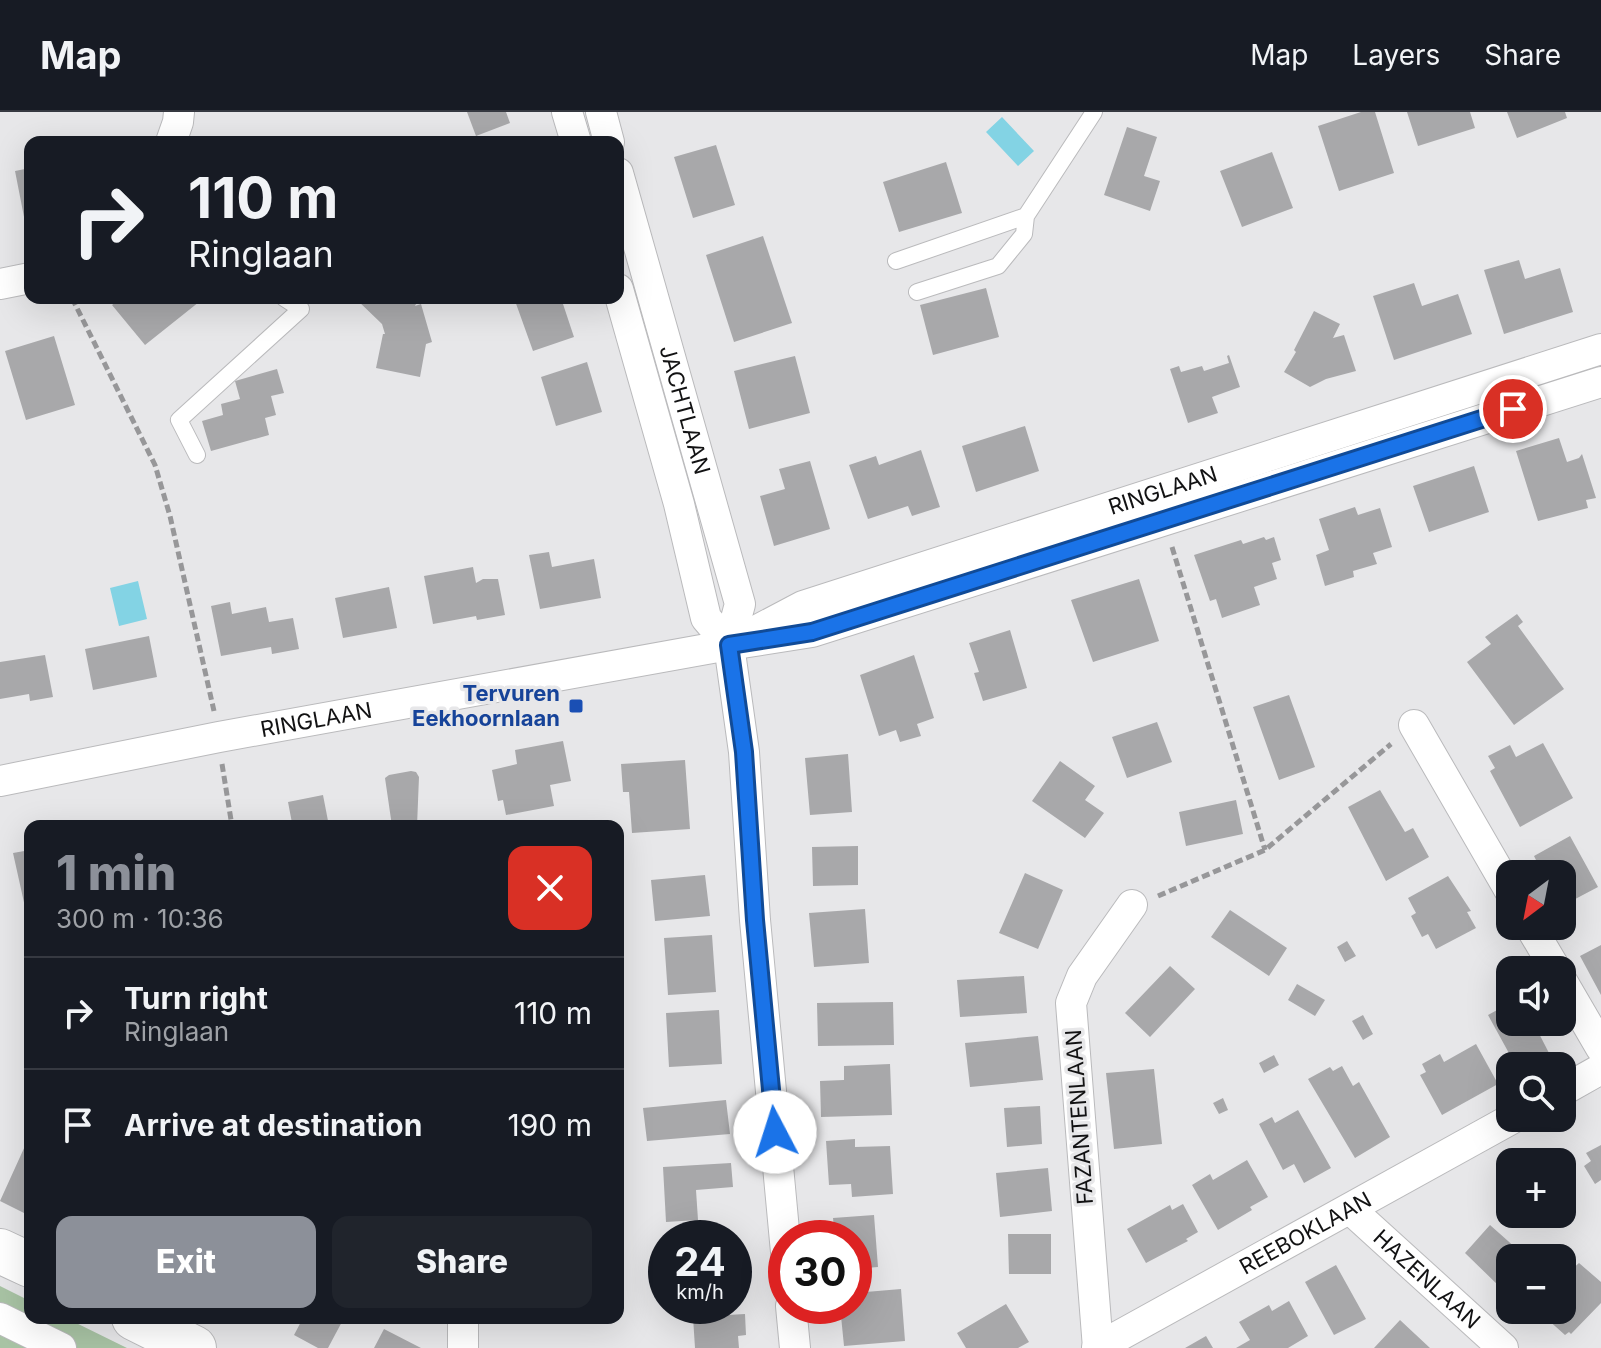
<!DOCTYPE html>
<html lang="en">
<head>
<meta charset="utf-8">
<style>
  :root { --surface:#171b24; --page:#20242c; --text:#f1f3f6; --muted:#9ea1a6; --line:#363941; --accent:#8c9099 }
  body { margin:0; font-family:Inter,sans-serif; background:var(--page); color:var(--text); height:100vh; display:flex; flex-direction:column; font-size:30px; white-space:nowrap }
  * { box-sizing:border-box; margin:0 }
  p { font-size:26px; color:var(--muted) }
  .icon { flex:none; width:44px; height:44px; fill:none; stroke:currentColor; stroke-width:2; stroke-linecap:round; stroke-linejoin:round }
  .map { position:relative; flex:1; overflow:hidden }
  .panel { position:absolute; left:24px; top:708px; width:600px; height:504px; display:flex; flex-direction:column; background:var(--surface); border-radius:16px; box-shadow:0 8px 32px #0002 }
  .panel>* { flex:none }
  .guide { position:absolute; left:24px; top:24px; width:600px; height:168px; border-radius:16px; box-shadow:0 8px 32px #0002; background:#171b24; color:var(--text); overflow:hidden }
  .needle { width:52px; rotate:212deg }
  .buttons { position:absolute; left:1496px; top:748px; display:grid; gap:16px }
  .buttons a { display:grid; place-items:center; width:80px; height:80px; border-radius:16px; background:var(--surface); box-shadow:0 8px 32px #0002; font-size:40px }
  .speed { position:absolute; left:648px; top:1108px; display:flex; gap:16px; font-size:40px; font-weight:700; text-align:center }
  .speed>* { display:grid; place-content:center; width:104px; height:104px; border-radius:50%; background:var(--surface); box-shadow:0 8px 32px #0002; line-height:1 }
  .speed small { font-size:20px; font-weight:400 }
  .speed .limit { border:12px solid #d22; background:#fff; color:#111 }
  .pin { position:absolute; display:grid; place-items:center; width:68px; height:68px; color:#fff; margin:-34px; border:4px solid #fff; border-radius:50%; box-shadow:0 2px 8px #0007 }
  .me { position:absolute; width:88px; margin:-44px; rotate:355deg; stroke-linejoin:round; filter:drop-shadow(0 0 6px #0008) }
  .turn { display:flex; align-items:center; gap:28px; height:168px; padding:0 32px; font-size:36px }
  .turn .icon { width:104px; height:104px; stroke-width:2.5 }
  .turn b { display:block; font-size:56px; line-height:68px }
  .round { display:grid; place-items:center; flex:none; width:84px; height:84px; border-radius:16px; background:var(--page) }
  .headline { display:flex; align-items:center; justify-content:space-between; height:136px; padding:0 32px }
  h1 { font-size:48px; font-weight:800; line-height:60px; color:var(--accent) }
  .cta { display:flex; gap:16px; margin-top:auto; padding:16px 32px }
  .cta a { flex:1; height:92px; border-radius:16px; background:var(--accent); color:#fff; font-size:32px; font-weight:800; line-height:92px; text-align:center }
  .cta a+a { background:var(--page); color:var(--text) }
  ul { padding:0; list-style:none }
  li { display:flex; align-items:center; gap:24px; height:112px; padding:0 32px; border-top:2px solid var(--line) }
  li div { flex:1 }
  li b { display:block; font-size:30px }
  li em { font-style:normal }
  header { display:flex; align-items:center; gap:48px; box-sizing:border-box; height:112px; padding:0 40px; background:var(--surface); border-bottom:2px solid var(--line) }
  header strong { font-size:38px }
  nav { display:flex; gap:44px; margin-inline-start:auto; font-size:28px }
  .map>svg:first-child { display:block }
  .green { fill:#a8c3a4 }
  .water { fill:#83d3e4 }
  .building { fill:#a8a8aa }
  .lines { fill:none; stroke-linecap:round; stroke-linejoin:round }
  .lane-casing { stroke:#bababc; stroke-width:18 }
  .street-casing { stroke:#bababc; stroke-width:32 }
  .secondary-casing { stroke:#bababc; stroke-width:46 }
  .path { stroke:#979799; stroke-width:5; stroke-dasharray:8 4; stroke-linecap:butt }
  .lane { stroke:#fff; stroke-width:16 }
  .street { stroke:#fff; stroke-width:30 }
  .secondary { stroke:#fff; stroke-width:44 }
  .route-casing { stroke:#114b97; stroke-width:20 }
  .route { stroke:#1a73e8; stroke-width:14 }
  .transit-dot { fill:#1a4fb4; stroke:#e7e7e9; stroke-width:3 }
  .labels { text-anchor:middle; dominant-baseline:central; stroke-width:7; stroke-linejoin:round; paint-order:stroke }
  .street-label { font-size:22px; fill:#121213; stroke:#e7e7e9 }
  .transit-label { font-size:22px; font-weight:bold; fill:#164399; stroke:#e7e7e9; text-anchor:end }
</style>
</head>
<body>
<header>
<strong>Map</strong>
<nav><a>Map</a><a>Layers</a><a>Share</a></nav>
</header>
<div class="map">
<svg width="1601" height="1236" viewBox="0 0 1601 1236">
  <rect width="100%" height="100%" fill="#e7e7e9"/>
  <path class="green" d="M0,1174L30,1189V1206H66L127,1236H0Z"/>
  <path class="water" d="M1002,5L1034,39L1018,54L986,20Z
    M138,469L147,507L119,514L110,476Z"/>
  <path class="building" d="M467,0H506L510,11L476,24Z
    M1361,0H1375L1394,61L1339,79L1318,14Z
    M1407,0H1470L1475,16L1418,34Z
    M1507,0H1565L1567,6L1517,26Z
    M1127,15L1157,25L1144,64L1160,69L1150,99L1104,83Z
    M716,33L735,93L693,106L674,45Z
    M1272,40L1293,96L1242,115L1220,59Z
    M946,50L962,101L899,120L883,70Z
    M30,56V110H25L15,59Z
    M763,124L792,211L734,230L706,143Z
    M1519,148L1525,167L1560,156L1573,200L1504,222L1484,158Z
    M1414,171L1422,194L1458,182L1472,222L1394,248L1373,184Z
    M986,176L999,225L933,243L920,193Z
    M121,186H204L145,233L112,193Z
    M355,186H410L416,192L415,194L421,192L432,230L426,232L420,265L376,256L383,222H385L382,212Z
    M514,186H561L574,225L533,239Z
    M1314,199L1340,212L1333,226L1344,223L1356,259L1326,267L1310,275L1284,260L1296,240L1294,238Z
    M54,224L75,293L26,308L5,239Z
    M1229,243L1240,275L1212,285L1218,301L1188,311L1170,257L1179,254L1181,260L1202,254L1204,259L1229,251L1227,244Z
    M795,244L810,301L749,317L734,259Z
    M587,250L602,300L556,314L541,265Z
    M277,257L284,281L271,284L276,303L265,306L269,323L211,339L202,309L223,303L221,292L240,287L235,269Z
    M1025,314L1039,359L976,380L962,334Z
    M1559,326L1567,350L1579,346L1582,342L1596,386L1586,388L1588,396L1538,409L1516,339Z
    M921,338L940,395L912,404L908,394L868,407L849,353L876,344L879,353Z
    M810,349L830,417L774,434L760,384L785,377L779,357Z
    M1474,354L1489,400L1429,420L1413,374Z
    M1355,395L1358,403L1380,396L1392,435L1373,441L1377,452L1353,459L1354,465L1325,474L1316,443L1329,438L1319,407Z
    M1264,425L1266,428L1274,425L1281,448L1272,451L1277,467L1254,475L1260,493L1222,506L1216,487L1210,489L1194,443L1241,428L1243,432Z
    M549,440L552,455L594,447L601,486L540,497L529,443Z
    M473,455L476,471L483,467H498L505,503L477,508L476,504L433,512L424,464Z
    M1139,467L1159,529L1093,550L1071,488Z
    M389,475L397,516L343,526L335,486Z
    M230,490L232,502L266,495L269,510L293,506L299,537L272,542L271,535L221,544L211,494Z
    M1517,502L1523,510L1518,514L1564,577L1514,613L1467,550L1491,532L1485,525Z
    M1010,518L1027,576L983,589L974,561L979,560L969,531Z
    M149,524L157,565L93,578L85,537Z
    M45,543L53,585L30,589L29,582L0,587V550Z
    M914,543L934,606L917,612L921,624L900,630L896,618L879,624L860,563Z
    M1289,583L1315,655L1279,668L1253,595Z
    M1157,610L1172,650L1127,666L1112,625Z
    M563,629L571,669L550,673L554,694L506,703L503,688L498,689L492,658L517,652L515,638Z
    M1543,631L1573,686L1520,715L1490,659L1495,656L1488,644L1510,633L1516,645Z
    M848,642L852,700L810,703L805,646Z
    M685,648L690,717L632,721L629,680H623L621,652Z
    M1060,649L1095,674L1085,688L1104,701L1085,726L1032,689Z
    M411,659L416,660L419,665L417,714H392L385,666L389,663Z
    M1380,678L1405,720L1413,716L1429,745L1386,769L1348,695Z
    M323,683L329,714H286L292,711L288,690Z
    M1236,688L1243,722L1186,734L1179,700Z
    M1570,724L1598,775L1562,794V762H1543L1534,744Z
    M858,734V773L813,774L812,735Z
    M30,738V794L25,795L13,741Z
    M1025,761L1063,778L1038,837L999,821Z
    M705,763L710,804L655,809L651,768Z
    M1448,764L1471,799L1467,800L1476,816L1436,837L1428,822L1422,825L1411,804L1416,801L1408,786Z
    M865,797L869,851L814,855L809,801Z
    M1230,798L1287,836L1269,864L1211,825Z
    M712,823L716,880L668,883L664,826Z
    M1347,829L1356,844L1345,850L1337,835Z
    M1601,833V883L1580,844Z
    M1170,854L1195,877L1150,925L1125,901Z
    M1024,864L1027,901L960,905L957,868Z
    M1297,872L1325,888L1315,904L1288,888Z
    M893,890L894,933L818,934L817,891Z
    M1510,891V910H1533L1549,941L1525,954H1516L1488,903Z
    M719,898L722,952L669,955L666,901Z
    M1363,903L1373,922L1363,928L1352,909Z
    M1038,924L1043,968L970,975L965,931Z
    M1476,932L1498,972L1442,1003L1420,963L1426,960L1422,952L1440,942L1444,950Z
    M1274,943L1279,953L1264,961L1259,951Z
    M890,952L892,1003L821,1005L820,969L844,968V954Z
    M1342,954L1353,974L1359,970L1390,1025L1355,1046L1308,967L1330,955L1333,959Z
    M1154,957L1162,1032L1114,1037L1106,961Z
    M1223,986L1228,998L1219,1002L1213,991Z
    M726,988L730,1022L647,1029L643,996Z
    M1040,994L1042,1032L1007,1035L1004,996Z
    M1298,998L1331,1056L1304,1071L1294,1052L1283,1058L1259,1012L1272,1005L1275,1011Z
    M855,1027V1035L890,1034L893,1082L852,1085L851,1072L829,1073L826,1029Z
    M1601,1033V1068L1595,1072L1584,1054L1591,1049L1586,1041Z
    M25,1034L30,1037V1104L0,1089Z
    M1553,1038L1560,1050H1531Z
    M1247,1048L1268,1085L1250,1095L1252,1098L1218,1118L1192,1073L1210,1062L1213,1068Z
    M731,1051L733,1075L696,1078L698,1108L666,1110L663,1055Z
    M1562,1054L1574,1077L1562,1083Z
    M1048,1056L1052,1099L1000,1105L996,1061Z
    M1183,1092L1198,1120L1186,1127L1188,1129L1146,1151L1127,1117L1170,1093L1172,1098Z
    M874,1103L878,1155L854,1157V1126H835L833,1106Z
    M1490,1113L1527,1146H1510V1166L1501,1176L1465,1141Z
    M1008,1122H1051V1162H1009Z
    M734,1143H736L740,1180L734,1181Z
    M1579,1151L1601,1170V1191L1571,1222L1569,1220L1565,1223L1537,1198H1562V1166Z
    M1336,1153L1366,1207L1334,1223L1305,1170Z
    M901,1177L905,1229L844,1234L840,1194H854V1181Z
    M1289,1189L1308,1224L1288,1236H1236L1250,1228L1239,1210L1269,1193L1272,1199Z
    M1006,1192L1029,1230L1018,1236H966L957,1221Z
    M745,1202L746,1223L738,1224L739,1236H695L693,1205Z
    M303,1206H344L328,1236H318L294,1223Z
    M1400,1208L1430,1236H1374Z
    M384,1217L421,1236H374Z
    M1206,1224L1213,1236H1185Z"/>
  <g class="lines">
    <g class="lane-casing">
      <path id="lane" d="M896,149L1026,104L1094,0
        M917,180L998,154L1024,122L1026,104
        M197,343L179,308L301,197L284,186"/>
    </g>
    <g class="street-casing">
      <g id="street">
        <path d="M567,0L576,30"/>
        <path d="M601,0L609,30"/>
        <path d="M171,30L178,10L179,0"/>
        <path id="s1" d="M618,61L740,492L729,533L744,640L755,808L786,1140"/>
        <path d="M0,172L30,166"/>
        <path d="M618,177L679,392L706,506L729,533"/>
        <path id="s2" d="M748,523L803,494L1601,237"/>
        <path d="M1414,613L1510,779"/>
        <path id="s3" d="M0,669L219,625L729,533L812,520L1601,270"/>
        <path d="M1530,814L1556,858"/>
        <path d="M1562,869L1601,936"/>
        <path d="M1562,979L1601,957"/>
        <path id="s4" d="M1350,1097L1503,1236"/>
        <path d="M791,1194L795,1236"/>
        <path d="M0,1206L61,1236"/>
        <path d="M463,1236V1206"/>
        <path id="s5" d="M1097,1236L1513,1006"/>
        <path d="M1098,1236L1071,891L1082,864L1132,793"/>
      </g>
    </g>
    <g class="secondary-casing">
      <path id="secondary" d="M0,1139L30,1153
        M134,1206L194,1236"/>
    </g>
    <path class="path" d="M72,186L155,353L170,404L214,599
      M1172,435L1265,738
      M222,652L232,714
      M1158,784L1265,738L1391,632"/>
    <use href="#lane" class="lane"/>
    <use href="#street" class="street"/>
    <use href="#secondary" class="secondary"/>
  </g>
  <g class="lines">
    <g class="route-casing">
      <path id="route" d="M775,1020L755,808L744,640L729,533L812,520L1513,297"/>
    </g>
    <use href="#route" class="route"/>
  </g>
  <rect class="transit-dot" x="568" y="586" width="16" height="16" rx="4"/>
  <g class="labels">
    <g class="street-label">
      <text stroke="none"><textPath href="#s1" startOffset="246">JACHTLAAN</textPath></text>
      <text stroke="none"><textPath href="#s2" startOffset="440">RINGLAAN</textPath></text>
      <text stroke="none"><textPath href="#s3" startOffset="322">RINGLAAN</textPath></text>
      <text transform="translate(1079 1005) rotate(-94)">FAZANTENLAAN</text>
      <text stroke="none"><textPath href="#s5" startOffset="238">REEBOKLAAN</textPath></text>
      <text stroke="none"><textPath href="#s4" startOffset="104">HAZENLAAN</textPath></text>
    </g>
    <g class="transit-label">
      <text x="560" y="581">Tervuren<tspan x="560" dy="25">Eekhoornlaan</tspan></text>
    </g>
  </g>
</svg>
<div class="buttons">
<a><svg class="needle" viewBox="-14 -14 28 28"><path d="M0-13l5 13h-10z" fill="#e53935"/><path d="M0 13l5-13h-10z" fill="#9ea1a6"/></svg></a>
<a><svg class="icon" aria-label="sound" viewBox="0 0 24 24"><path d="M4 9h4l5-4v14l-5-4H4zM17 9q2 3 0 6"/></svg></a>
<a><svg class="icon" aria-label="search" viewBox="0 0 24 24"><circle cx="10" cy="10" r="6"/><path d="M15 15l6 6"/></svg></a>
<a>+</a>
<a>−</a>
</div>
<div class="speed"><div>24<small>km/h</small></div><div class="limit">30</div></div>
<div class="pin" style="left:1513px;top:297px;background:#d93025"><svg class="icon" aria-label="arrive" viewBox="0 0 24 24"><path d="M6 21V4h12l-3 4 3 4H6"/></svg></div>
<svg class="me" style="left:775px;top:1020px" viewBox="-20 -20 40 40"><circle r="19" fill="#fff"/><path d="M0-13L10 11 0 6-10 11z" fill="#1a73e8"/></svg>
<div class="guide">
<div class="turn"><svg class="icon" aria-label="right" viewBox="0 0 24 24"><path d="M7 20v-9h11M14 6l5 5-5 5"/></svg><div><b>110 m</b>Ringlaan</div></div>
</div>
<section class="panel">
<div class="headline"><div><h1>1 min</h1><p>300 m · 10:36</p></div><a class="round" style="background:#d93025;color:#fff"><svg class="icon" aria-label="close" viewBox="0 0 24 24"><path d="M6 6l12 12M18 6L6 18"/></svg></a></div>
<ul>
<li><svg class="icon" aria-label="right" viewBox="0 0 24 24"><path d="M7 20v-9h11M14 6l5 5-5 5"/></svg><div><b>Turn right</b><p>Ringlaan</p></div><em>110 m</em></li>
<li><svg class="icon" aria-label="arrive" viewBox="0 0 24 24"><path d="M6 21V4h12l-3 4 3 4H6"/></svg><div><b>Arrive at destination</b></div><em>190 m</em></li>
</ul>
<div class="cta"><a>Exit</a><a>Share</a></div>
</section>
</div>
</body>
</html>
